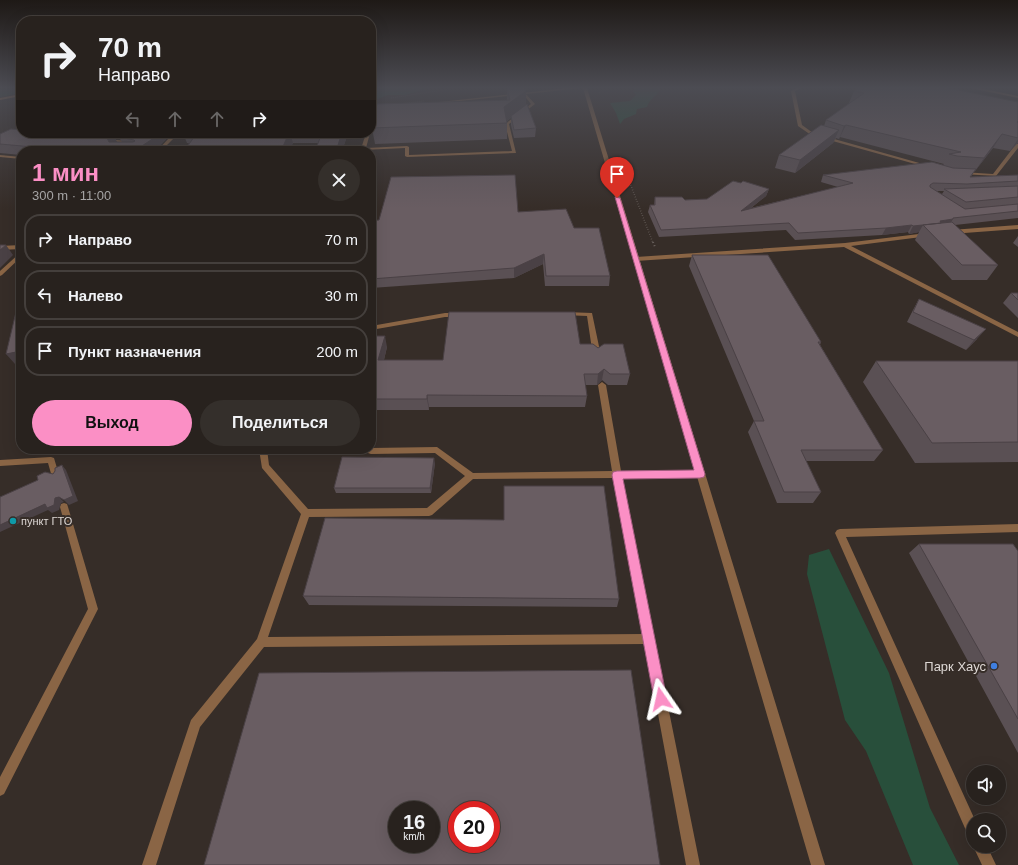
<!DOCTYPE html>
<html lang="ru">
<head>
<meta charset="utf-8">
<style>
  :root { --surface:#28221e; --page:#342f2b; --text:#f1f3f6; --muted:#a5a4a4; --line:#443f3c; --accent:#fb8fc5 }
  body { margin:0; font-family:Arial,sans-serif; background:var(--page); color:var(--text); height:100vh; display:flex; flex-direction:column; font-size:15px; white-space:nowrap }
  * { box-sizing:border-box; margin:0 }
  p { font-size:13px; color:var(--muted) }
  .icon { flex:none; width:22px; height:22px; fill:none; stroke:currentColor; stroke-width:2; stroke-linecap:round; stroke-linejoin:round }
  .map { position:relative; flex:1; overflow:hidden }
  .details { position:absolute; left:16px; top:146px; width:360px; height:308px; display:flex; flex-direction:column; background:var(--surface); border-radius:16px; box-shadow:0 4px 16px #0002,0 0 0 1px var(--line) }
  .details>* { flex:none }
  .banner { position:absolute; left:16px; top:16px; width:360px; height:122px; border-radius:16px; box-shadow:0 4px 16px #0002,0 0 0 1px var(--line); background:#28221e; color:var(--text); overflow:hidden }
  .fabs { position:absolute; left:966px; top:765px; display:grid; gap:8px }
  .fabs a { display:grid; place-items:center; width:40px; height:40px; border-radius:50%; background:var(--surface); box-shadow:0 4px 16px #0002,0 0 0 1px var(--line); font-size:20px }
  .speed { position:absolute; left:388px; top:801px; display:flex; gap:8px; font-size:20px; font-weight:700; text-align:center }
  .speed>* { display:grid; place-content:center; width:52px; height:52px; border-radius:50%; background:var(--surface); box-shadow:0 4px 16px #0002,0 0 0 1px var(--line); line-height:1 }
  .speed small { font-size:10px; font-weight:400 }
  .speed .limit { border:6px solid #d22; background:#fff; color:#111 }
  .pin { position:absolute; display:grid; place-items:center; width:34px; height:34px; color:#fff; margin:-41px -17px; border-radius:50% 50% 50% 0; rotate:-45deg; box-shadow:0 0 4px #0007 }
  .pin .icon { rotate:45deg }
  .me { position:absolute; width:44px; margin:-22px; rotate:349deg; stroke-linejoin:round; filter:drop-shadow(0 0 3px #0008) }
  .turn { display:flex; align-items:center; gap:14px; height:84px; padding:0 16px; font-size:18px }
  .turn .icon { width:52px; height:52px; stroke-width:2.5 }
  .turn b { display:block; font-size:28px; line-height:34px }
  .lanes { display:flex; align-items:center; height:38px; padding:0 16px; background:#0003; justify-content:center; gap:20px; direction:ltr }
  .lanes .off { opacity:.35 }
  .round { display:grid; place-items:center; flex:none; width:42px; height:42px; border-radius:21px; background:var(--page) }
  .head { display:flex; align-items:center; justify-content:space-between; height:68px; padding:0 16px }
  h1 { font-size:24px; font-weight:700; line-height:30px; color:var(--accent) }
  .button { display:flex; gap:8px; margin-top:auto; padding:8px 16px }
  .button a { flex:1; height:46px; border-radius:24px; background:var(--accent); color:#111; font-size:16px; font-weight:700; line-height:46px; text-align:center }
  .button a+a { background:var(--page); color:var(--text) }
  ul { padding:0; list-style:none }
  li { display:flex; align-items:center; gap:12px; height:50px; margin:0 8px 6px; padding:0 8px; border:2px solid var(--line); border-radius:16px }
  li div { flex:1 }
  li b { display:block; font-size:15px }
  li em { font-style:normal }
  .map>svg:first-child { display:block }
  .green { fill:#284f3b }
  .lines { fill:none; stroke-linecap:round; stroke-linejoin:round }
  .path-far2 { stroke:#706864; stroke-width:1; stroke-dasharray:0.5 1.5; stroke-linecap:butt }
  .path-far1 { stroke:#706864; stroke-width:1.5; stroke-dasharray:0.5 2; stroke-linecap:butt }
  .path { stroke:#706864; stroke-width:2; stroke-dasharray:1 2.5; stroke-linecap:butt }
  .lane { fill:#8a6545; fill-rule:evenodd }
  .street { fill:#8a6545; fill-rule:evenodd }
  .secondary { fill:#be824d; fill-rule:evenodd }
  .wall { fill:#5a5054; fill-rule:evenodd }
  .shaded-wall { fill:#4a4145 }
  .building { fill:#695d62; stroke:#4a4145; fill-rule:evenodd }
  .route { fill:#fb8fc5; stroke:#a35d80 }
  .culture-dot { fill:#0f9aa8; stroke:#362d28; stroke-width:1.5 }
  .shop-dot { fill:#3f7fe0; stroke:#362d28; stroke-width:1.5 }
  .labels { text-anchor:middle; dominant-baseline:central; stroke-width:4; stroke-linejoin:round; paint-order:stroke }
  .poi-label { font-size:11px; fill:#ded8d5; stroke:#362d28; text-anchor:start }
  .near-poi-label { font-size:13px; fill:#ded8d5; stroke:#362d28; text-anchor:end }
</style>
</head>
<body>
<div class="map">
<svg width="1018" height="865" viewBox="0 0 1018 865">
  <rect width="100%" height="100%" fill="#362d28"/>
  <path class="green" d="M21,88V93L0,97V89Z
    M371,88H439L426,89L405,95H387L371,102Z
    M635,88H658L660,90C656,97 649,99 647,107L637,109L636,114L624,119L620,124L616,113L610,103L630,101L636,95L633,91Z
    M829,549L889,673L930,808L959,865H913L866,751L845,720L807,574L809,555Z"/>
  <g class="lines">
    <path class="path-far2" d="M599,93L607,88
      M391,98L456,88
      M401,104L424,101"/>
    <path class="path-far1" d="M620,157L653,243"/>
    <path class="path" d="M653,242L655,247"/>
    <path class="lane" d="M796,88H801L795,91L802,125L813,133L930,166L926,167L811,135L798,126L791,91Z
      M525,93L535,104L509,124L516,153L407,157L405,156V148L363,150L361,149L366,133H370L366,148L407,146L409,147V155L512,151L505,124L531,104L523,94Z
      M371,109L373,110L375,116L373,121L371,122Z
      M165,133H170L175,137L161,151H157L170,137Z
      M106,139L127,141L129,142L123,146L121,145L123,143L105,141V139Z
      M1016,144H1018V148L996,176L962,174L960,173L962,172L993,174Z
      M0,155L21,157V159L0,157Z
      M1018,225V229L951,234L948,232L951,230Z
      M927,233L929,234V236L851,246L1018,332V337L844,247L636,261L633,259L636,257L845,243Z
      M21,245V249L0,250V246Z
      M21,252V257L2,275L0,276V271Z
      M565,312L592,313L601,356L599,358H595L593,356L587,316L563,315L562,314Z
      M445,313H459L462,315L459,317H445L371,330V326Z
      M602,382L606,385L621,471H700L703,472L704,474L703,476L700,477L622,478L700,865H686L645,644L264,647L200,727L156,865H142L191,720L257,639L301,514L262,468L259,449H267L269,465L308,509L427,508L465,476L435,453L371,454L368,453L367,451L368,449H371V448L437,447L473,473L612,471L598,385ZM613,478L643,634L268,637L309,517L429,516L432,515L473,479Z
      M51,457L54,458L59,475L58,477H52L48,463L0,466V460Z
      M64,503L67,504L68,507L98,609L4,794L0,796V777L88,609L60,507L61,504Z
      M1018,524V532L846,537L975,820H973V837L968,835L835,533L837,530L840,529Z
      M973,846H987L996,865H982Z"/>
    <path class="street" d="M567,88H582L433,104L431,103Z
      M583,88H587L825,865H811Z
      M970,88H979L1018,96V98Z
      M387,107L386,109L371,111V109Z"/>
    <path class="secondary" d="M21,94V96L0,100V98Z"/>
  </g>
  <path class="wall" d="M507,88L526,105L536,128L535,137L514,138L511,125V118L507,121V139L375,144L372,128L507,100Z
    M854,91L1018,102V143L1010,151L993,148L975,171H974L971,177L1018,175V218L955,225L998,265L987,280H952L915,240L919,232L909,234L908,232L882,235L795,240L786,230L659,237L648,212L650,205H654L655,197L685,200L707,199L741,183L769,189L766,196L751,208L838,187L821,182L823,175L943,165L944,164L840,137L839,139L836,138L833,143L795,173L775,168L779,155L824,126L826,120L850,103H849ZM936,191H944L942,194Z
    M91,133H166L168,137L155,151H21V155L0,153V134L86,136ZM115,138L120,139L122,142H117Z
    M183,133H348L342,151L318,143H293L289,151H184L189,143H187Z
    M518,212L574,228L610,276L609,286H545L543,264L514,278L371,288V221Z
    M1018,236V247L1013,243Z
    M692,255L821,342L820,345L883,450L874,461H806L821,492L813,503H777L748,432L754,421L689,266Z
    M1011,293H1018V318L1003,303Z
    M919,299L977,339L966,350L907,322L913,310Z
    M371,336L387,347L384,360H443L580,344L630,374L627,385H608L602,380L597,385H585L587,396L585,407H429V410H371Z
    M876,361H1018V462L915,463L863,382Z
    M435,463L431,493H336L334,488Z
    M919,544L1018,551V753L909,553Z
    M303,596L619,599L617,607L309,605Z"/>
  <path class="shaded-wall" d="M526,91V106L504,123V107Z
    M846,125L839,139L844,126Z
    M839,130L833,143L795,173L800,160Z
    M158,133H166L168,137L156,150L155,151H134Z
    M289,133H290L293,143L289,151H281Z
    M342,133H348L342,151H336Z
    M113,134L118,144L112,148L107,138Z
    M1002,134L993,148L975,171L984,158Z
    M1018,139V142L1010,151Z
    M769,189L766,196L738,218L741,211Z
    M953,219L948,227L923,225L919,232L909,234L913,226L940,221Z
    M912,225L908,232L882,235L886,228Z
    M6,245L13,255L0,268V250Z
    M544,254L543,264L514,278V268Z
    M986,329L977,339L966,350L974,340Z
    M385,336L387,347L381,371L378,360Z
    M21,351V363L15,364L6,354Z
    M604,369L602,380L597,385L598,374Z
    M427,395L429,407V410L427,399Z
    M434,458L435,463L431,493L430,488Z
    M62,465L66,470L78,501L69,505L64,500Z
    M59,497L64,502L61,503L59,510L52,513L48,510L0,532V525L45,504L55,498Z"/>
  <path class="building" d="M507,88H525L526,91L504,107L507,123L372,128L377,104L510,100Z
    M858,88H948L1018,102V121L1017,122L1018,123V138L1002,134L984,158L957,156L949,154L961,152L846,125L844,126L826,120L864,93L854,91Z
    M527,104L536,128L514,130L511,116Z
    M821,125L839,130L800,160L779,155Z
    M11,129L21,130V133H57L86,136L91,133H103L113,134L107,138L109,142H133L135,141L134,140L119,137L124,134V133H158L151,140L134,151H78L0,144V134Z
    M197,133H289L281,151H184Z
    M322,133H342L336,151H315Z
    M932,162L953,168L976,169L970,177L1018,175V181L967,184L933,183L930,185V187L965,209L1018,204V211L953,218V219L940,221L941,223L913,226L912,225L886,228L798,233L789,223L661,230L650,205H655V197H682L685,200L707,199L733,181L741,183L743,181L769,189L741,211L853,183L823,175Z
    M515,175L518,212L566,209L574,228H599L610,276H546L544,254L514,268L371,279V221L379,220L391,177Z
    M1018,186V197L966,202L944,189Z
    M952,222L998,265H962L923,225Z
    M0,245H6L0,250Z
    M692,255H768L821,342H818L883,450H801L821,492H784L754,421H764Z
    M21,291V351L6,354Z
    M1011,293H1018V300Z
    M919,299L986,329L974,340L913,312Z
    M449,312H575L580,344H593L598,348L604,344H623L630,374H610L604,369L598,374H584L587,396L427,395V399H371V336H385L378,360H443Z
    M876,361H1018V442L932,443Z
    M342,457L434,458L430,488H334Z
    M62,465L73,496L64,500L59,497L55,498L54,505L47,508L45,504L0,525V497L38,480L37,476L45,472L53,474L55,471V468Z
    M504,486H604L619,599L303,596L325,518L504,520Z
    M919,544H1013L1018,551V719Z
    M631,670L660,865H204L259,673ZM397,810H431V844H397ZM457,810H491V844H457Z"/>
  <linearGradient id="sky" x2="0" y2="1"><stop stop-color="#1e1916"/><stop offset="0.42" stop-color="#4c4c53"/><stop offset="1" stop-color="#4c4c53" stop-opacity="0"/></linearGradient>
  <rect width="1018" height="209" fill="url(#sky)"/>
  <path class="route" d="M615,197L620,198L705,474L704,477L700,478L623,479L667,699L666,704L661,706L656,704L654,699L612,475L613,472L617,471L694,470Z"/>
  <circle class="culture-dot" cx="13" cy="521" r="4"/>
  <circle class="shop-dot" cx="994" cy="666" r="4"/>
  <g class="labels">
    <g class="poi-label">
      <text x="21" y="521">пункт ГТО</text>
    </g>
    <g class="near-poi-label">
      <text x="986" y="666">Парк Хаус</text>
    </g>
  </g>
</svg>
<div class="fabs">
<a><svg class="icon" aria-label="sound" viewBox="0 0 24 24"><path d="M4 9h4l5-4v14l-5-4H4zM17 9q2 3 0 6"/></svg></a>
<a><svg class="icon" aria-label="search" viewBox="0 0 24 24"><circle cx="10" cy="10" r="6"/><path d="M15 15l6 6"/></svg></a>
</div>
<div class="speed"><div>16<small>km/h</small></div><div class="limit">20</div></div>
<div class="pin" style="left:617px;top:198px;background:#d93025"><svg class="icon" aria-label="arrive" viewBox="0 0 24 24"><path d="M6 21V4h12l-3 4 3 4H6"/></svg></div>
<svg class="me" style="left:661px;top:699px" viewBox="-20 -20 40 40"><path d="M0-17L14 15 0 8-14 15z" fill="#fb8fc5" stroke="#fff" stroke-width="4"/></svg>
<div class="banner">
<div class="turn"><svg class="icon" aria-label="right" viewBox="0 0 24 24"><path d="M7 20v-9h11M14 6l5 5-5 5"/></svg><div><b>70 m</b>Направо</div></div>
<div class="lanes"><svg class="icon off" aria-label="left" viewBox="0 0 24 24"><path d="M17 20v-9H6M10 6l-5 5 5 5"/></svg><svg class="icon off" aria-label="ahead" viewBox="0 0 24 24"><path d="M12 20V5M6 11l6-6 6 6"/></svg><svg class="icon off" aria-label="ahead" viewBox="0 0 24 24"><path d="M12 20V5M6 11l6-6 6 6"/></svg><svg class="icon" aria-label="right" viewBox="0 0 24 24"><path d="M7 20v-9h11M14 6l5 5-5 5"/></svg></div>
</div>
<section class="details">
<div class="head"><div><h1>1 мин</h1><p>300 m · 11:00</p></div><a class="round"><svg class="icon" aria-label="close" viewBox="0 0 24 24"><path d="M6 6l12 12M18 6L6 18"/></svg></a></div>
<ul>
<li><svg class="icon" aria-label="right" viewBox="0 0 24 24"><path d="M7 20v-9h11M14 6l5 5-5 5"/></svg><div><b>Направо</b></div><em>70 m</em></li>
<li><svg class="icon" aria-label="left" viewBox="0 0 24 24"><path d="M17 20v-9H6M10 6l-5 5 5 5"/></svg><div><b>Налево</b></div><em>30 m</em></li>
<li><svg class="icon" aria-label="arrive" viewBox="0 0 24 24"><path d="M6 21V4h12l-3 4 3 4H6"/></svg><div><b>Пункт назначения</b></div><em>200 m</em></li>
</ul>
<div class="button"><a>Выход</a><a>Поделиться</a></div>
</section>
</div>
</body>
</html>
